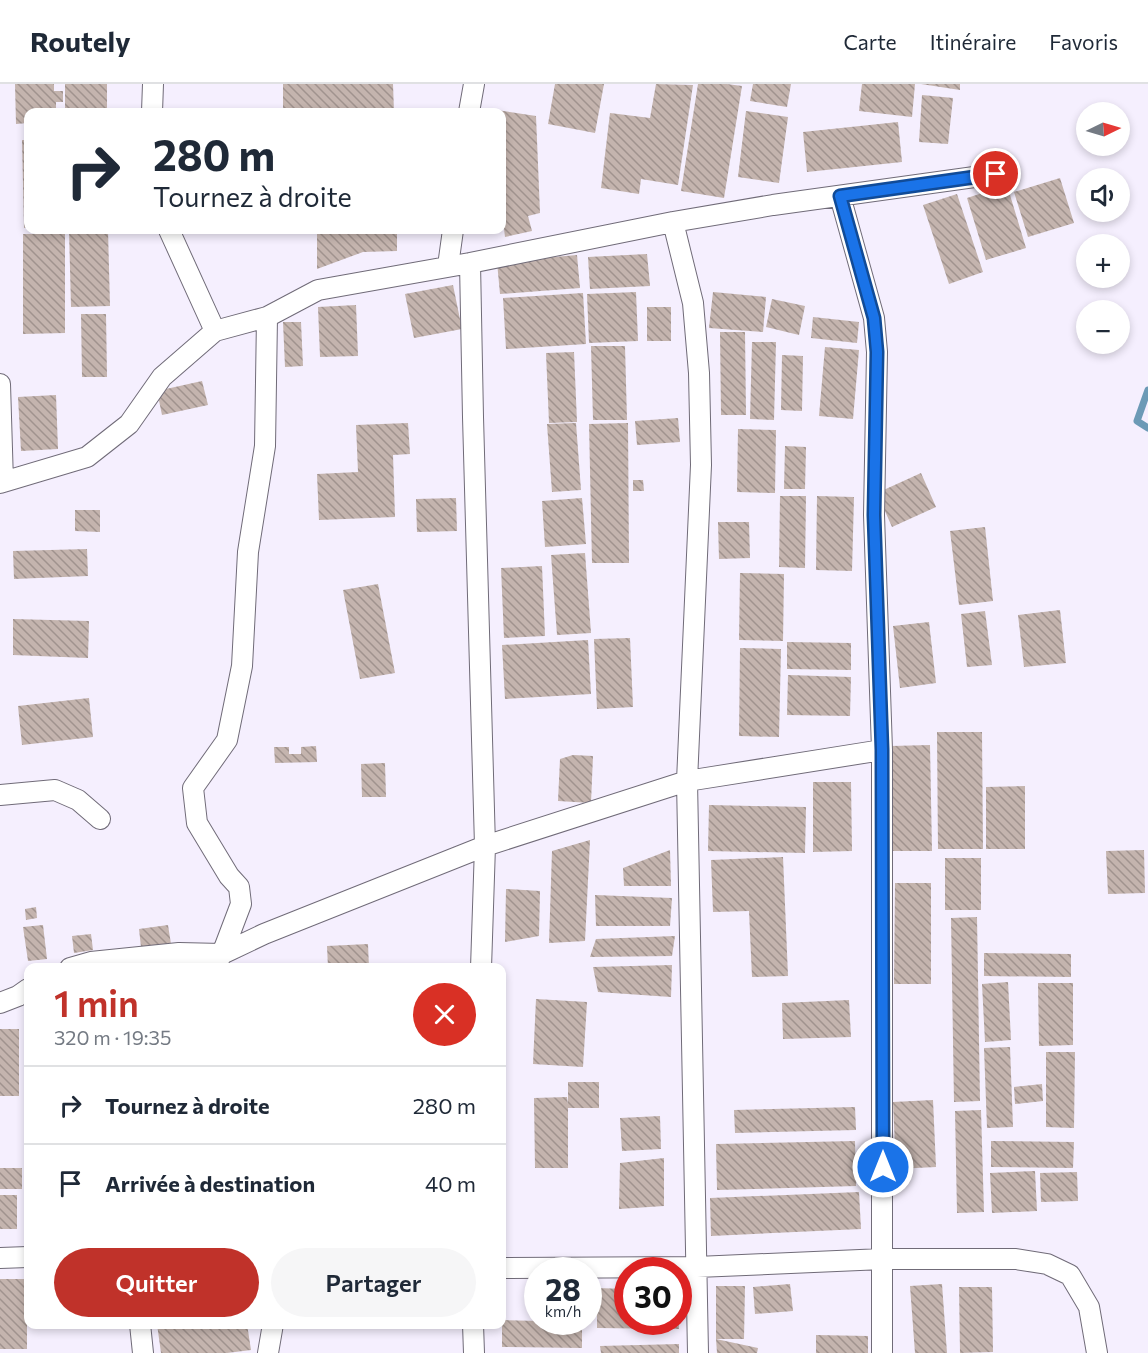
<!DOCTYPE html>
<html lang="fr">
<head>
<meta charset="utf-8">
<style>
  :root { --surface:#fff; --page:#f6f6f7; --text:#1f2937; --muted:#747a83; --line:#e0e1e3; --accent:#c0322a }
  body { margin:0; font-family:Commissioner,sans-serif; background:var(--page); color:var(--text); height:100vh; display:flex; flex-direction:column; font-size:22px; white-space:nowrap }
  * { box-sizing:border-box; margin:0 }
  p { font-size:20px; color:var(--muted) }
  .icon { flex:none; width:33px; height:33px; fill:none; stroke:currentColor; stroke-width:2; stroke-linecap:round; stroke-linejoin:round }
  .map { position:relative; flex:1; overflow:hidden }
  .side { position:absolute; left:24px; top:879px; width:482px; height:366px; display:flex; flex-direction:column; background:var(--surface); border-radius:12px; box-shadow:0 3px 9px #0003 }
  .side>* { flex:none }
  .banner { position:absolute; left:24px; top:24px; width:482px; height:126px; border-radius:12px; box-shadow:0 3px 9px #0003; background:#fff; color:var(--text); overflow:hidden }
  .needle { width:39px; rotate:85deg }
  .buttons { position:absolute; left:1076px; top:18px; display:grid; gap:12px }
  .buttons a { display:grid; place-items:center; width:54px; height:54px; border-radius:50%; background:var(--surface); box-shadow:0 3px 9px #0003; font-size:30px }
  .speed { position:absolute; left:524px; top:1173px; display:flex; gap:12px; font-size:30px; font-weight:700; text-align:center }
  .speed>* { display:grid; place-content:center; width:78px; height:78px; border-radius:50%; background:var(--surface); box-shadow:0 3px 9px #0003; line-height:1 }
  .speed small { font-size:15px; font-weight:400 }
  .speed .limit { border:9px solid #d22; background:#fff; color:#111 }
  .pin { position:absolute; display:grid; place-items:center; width:51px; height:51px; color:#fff; margin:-26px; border:3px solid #fff; border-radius:50%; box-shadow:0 2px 6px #0007 }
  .me { position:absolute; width:66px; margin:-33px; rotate:0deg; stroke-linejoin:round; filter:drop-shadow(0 0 4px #0008) }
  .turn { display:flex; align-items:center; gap:21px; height:126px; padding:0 30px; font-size:27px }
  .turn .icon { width:78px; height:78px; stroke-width:2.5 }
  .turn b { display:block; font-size:42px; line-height:51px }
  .round { display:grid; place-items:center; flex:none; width:63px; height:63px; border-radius:32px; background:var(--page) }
  .summary { display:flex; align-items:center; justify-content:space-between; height:102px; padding:0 30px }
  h1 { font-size:36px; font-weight:600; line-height:45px; color:var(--accent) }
  .cta { display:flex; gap:12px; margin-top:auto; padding:12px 30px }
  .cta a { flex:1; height:69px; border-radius:36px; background:var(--accent); color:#fff; font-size:24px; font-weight:600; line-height:69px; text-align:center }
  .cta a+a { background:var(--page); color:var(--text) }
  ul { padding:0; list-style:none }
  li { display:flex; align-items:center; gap:18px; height:78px; padding:0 30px; border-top:2px solid var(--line) }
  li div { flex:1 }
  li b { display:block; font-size:22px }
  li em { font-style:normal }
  header { display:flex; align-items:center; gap:36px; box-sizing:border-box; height:84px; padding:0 30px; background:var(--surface); border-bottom:2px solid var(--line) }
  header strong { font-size:28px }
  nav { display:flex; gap:33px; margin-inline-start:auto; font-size:21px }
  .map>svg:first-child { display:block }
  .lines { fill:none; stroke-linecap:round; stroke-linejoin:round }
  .stream { stroke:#6c9ab6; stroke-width:7 }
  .building { fill:url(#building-back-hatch) }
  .minor-casing { stroke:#706b78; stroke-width:22 }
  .minor { stroke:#fff; stroke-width:20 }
  .route-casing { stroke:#114b97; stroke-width:15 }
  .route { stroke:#1a73e8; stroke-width:10 }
</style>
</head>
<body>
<header>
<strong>Routely</strong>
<nav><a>Carte</a><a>Itinéraire</a><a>Favoris</a></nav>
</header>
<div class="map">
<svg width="1148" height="1269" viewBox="0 0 1148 1269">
  <defs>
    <pattern id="building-back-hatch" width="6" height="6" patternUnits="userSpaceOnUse" patternTransform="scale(1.5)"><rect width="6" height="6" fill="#c4b4ae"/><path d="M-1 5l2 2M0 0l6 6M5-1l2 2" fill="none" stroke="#a0938e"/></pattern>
  </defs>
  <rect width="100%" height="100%" fill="#f5effe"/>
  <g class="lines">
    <path class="stream" d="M1148,306L1137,337L1148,344"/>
  </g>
  <path class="building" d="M15,0H54V7H63V18H56V28H28V39L16,40Z
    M65,0H107V28H65Z
    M283,0H393L394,28H283Z
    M555,0H604L595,49L548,40Z
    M656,0L693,1L678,101L641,95L639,110L601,104L610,29L650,34Z
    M698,0H727L742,2L724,114L681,107Z
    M753,0H791L787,23L750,17Z
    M862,0H915L912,33L859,27Z
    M921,0H960V6Z
    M922,11L953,14L948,60L919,58Z
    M484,24L536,32L540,129L528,132L532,147L505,153L503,137H501V28H483Z
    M746,27L788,33L779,99L738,93Z
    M898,38L902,78L807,88L803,48Z
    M22,56H28V144H24Z
    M1060,94L1074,139L1028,153L1014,108Z
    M1007,101L1026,164L986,176L967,114Z
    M957,110L983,188L949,200L923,121Z
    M69,146H108L110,222L71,223Z
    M317,146H397V167L363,168L317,185Z
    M23,150H65V249L23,250Z
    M647,170L650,202L590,205L588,173Z
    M577,171L580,204L500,210L497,178Z
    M453,201L462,245L414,254L405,210Z
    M636,208L638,257L589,259L587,210Z
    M713,208L766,213L763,248L709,244Z
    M583,209L586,260L506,265L503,214Z
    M772,215L805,222L799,251L766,243Z
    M356,221L358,272L320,273L318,223Z
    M647,223H671V257H647Z
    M81,230H106L107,293H82Z
    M813,233L859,238L857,259L811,254Z
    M283,238H301L303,282L285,283Z
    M720,248H745L746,331H721Z
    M752,258H776L774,336L750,335Z
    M591,262H625L627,336H593Z
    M825,263L859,266L853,335L819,332Z
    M574,268L577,338L549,339L546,269Z
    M782,271L803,272L802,327L781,326Z
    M202,297L208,321L162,331L157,307Z
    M56,311L58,365L21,367L18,313Z
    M678,334L680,358L637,361L635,337Z
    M408,339L410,370L393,371L395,433L319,436L317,390L358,388L356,341Z
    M576,339L581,406L552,408L547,340Z
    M628,339L629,479H592L589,340Z
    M738,345L776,346L775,409L737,408Z
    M785,362L806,363L805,405H784Z
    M921,389L936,423L892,443L877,409Z
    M633,396H643L644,407H633Z
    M780,412H806L805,484L779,483Z
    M817,412L854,413L852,487L816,486Z
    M456,414L457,447L417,448L416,415Z
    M582,414L586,460L545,463L542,417Z
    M75,426H100V448L75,447Z
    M718,438H749L750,474L719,475Z
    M985,443L993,517L959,521L950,447Z
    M87,465L88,492L14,495L13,467Z
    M585,469L591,549L557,551L551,471Z
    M542,482L545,552L504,554L501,484Z
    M740,489L784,490L783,557L739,556Z
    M378,500L395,589L360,595L343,506Z
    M1060,526L1066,579L1024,583L1018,531Z
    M985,527L992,581L967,583L961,530Z
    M13,535L89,537L88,574L13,571Z
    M929,538L936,599L900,604L893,542Z
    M630,554L633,623L597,625L594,555Z
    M588,556L591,610L505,615L502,561Z
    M787,558L851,559V586L787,585Z
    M740,564L781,565L779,653L739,652Z
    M788,591L851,593L850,632L787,631Z
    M89,614L93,653L22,661L18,622Z
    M937,648H982L983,765H938Z
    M930,661L932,767H892L891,662Z
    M316,662L317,678L275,679L274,663H289V670H301V663Z
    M573,671L593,672L591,719L558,717L560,675Z
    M385,679L386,713H362L361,680Z
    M813,698H851L852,767L813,768Z
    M1025,702V765H986V703Z
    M709,721L806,723L805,769L708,767Z
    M590,756L585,857L549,859L552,767Z
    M670,766L671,802H624L623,784Z
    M1144,766L1145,809L1108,810L1106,767Z
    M783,773L788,892L752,893L749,827L713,828L711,776Z
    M945,774H981V826H945Z
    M895,799H931V900H894Z
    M506,805L540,807L539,852L505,858Z
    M595,811L672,814L670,842H596Z
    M36,823L37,834L26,836L25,825Z
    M977,833L980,1017L954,1018L951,834Z
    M43,841L47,875L28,877L23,843Z
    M168,841L171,860L141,863L139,845Z
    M91,850L93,866L74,869L72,852Z
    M675,852L672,872L590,873L596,855Z
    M368,860L369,884H328L327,862Z
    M984,869L1071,870V893L984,892Z
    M672,881L671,913L598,908L593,883Z
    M1008,898L1011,956L985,958L982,900Z
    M1038,899H1073V961L1039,962Z
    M536,915L587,918L583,983L533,980Z
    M849,916L851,953L783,955L782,919Z
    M0,945H19V1012H0Z
    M1010,963L1013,1043L987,1044L984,964Z
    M1046,968H1075L1074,1044L1046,1043Z
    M568,998H599V1024H568V1084H535L534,1014L567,1013L568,1020Z
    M1042,1000L1043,1017L1015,1020L1014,1003Z
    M933,1016L936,1083L896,1085L893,1018Z
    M855,1023L856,1046L735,1049L734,1026Z
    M981,1026L984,1128L957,1129L955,1027Z
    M660,1032L661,1065L622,1067L620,1034Z
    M855,1057L856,1102L717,1106L716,1060Z
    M991,1057L1074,1058L1073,1084L991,1083Z
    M664,1074V1122L619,1125L620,1079Z
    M0,1084H22V1105H0Z
    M1035,1087L1037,1127L992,1129L990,1089Z
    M1077,1088L1078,1117L1041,1118L1040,1089Z
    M859,1108L861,1145L711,1152L710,1114Z
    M0,1111H17V1145H0Z
    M0,1195H27V1265H0Z
    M790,1200L793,1227L755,1230L753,1203Z
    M942,1200L947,1269H915L910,1202Z
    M716,1202H745L744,1255H716L758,1264L757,1269H717L716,1255Z
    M959,1203H992L993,1268L960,1269Z
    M597,1204L627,1205V1238H679V1245L597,1244Z
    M502,1236L582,1238V1264L502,1263Z
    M157,1240H247L251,1266L227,1269H161Z
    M816,1251L868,1252V1269H816Z
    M679,1260V1269H601L600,1262Z"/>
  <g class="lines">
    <g class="minor-casing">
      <path id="minor" d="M152,28L153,0
        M469,28L474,0
        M840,112L874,234L877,268L874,431L882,666
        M673,138L693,219L699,289L701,381L687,697L698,1269
        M169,146L215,247
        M470,179L473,333L485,762L481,884
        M448,182L453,146
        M0,300L3,398
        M0,399L87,373L129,340L162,293L215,247L267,233L318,206L470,179L673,138L773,121L996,90
        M0,711L55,706L78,716L100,735
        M70,884L91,878L179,869L222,870L264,850L485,762L687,697L882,666V1269
        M214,884L222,870L241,820L239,803L229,792L197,739L193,704L227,656L242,582L248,468L265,362L267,233
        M0,919L18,912L28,905
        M0,1174L28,1173
        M501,1184L697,1183L883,1175H1016L1047,1180L1070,1191L1089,1223L1097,1269
        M140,1240L143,1269
        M473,1240L474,1269
        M268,1269L273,1240"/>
    </g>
    <use href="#minor" class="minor"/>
  </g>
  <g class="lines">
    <g class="route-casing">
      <path id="route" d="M883,1083L882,666L874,431L877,268L874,234L840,112L996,90"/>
    </g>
    <use href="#route" class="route"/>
  </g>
</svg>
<div class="buttons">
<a><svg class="needle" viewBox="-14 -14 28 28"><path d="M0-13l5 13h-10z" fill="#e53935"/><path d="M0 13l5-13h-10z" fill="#747a83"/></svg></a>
<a><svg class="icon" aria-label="sound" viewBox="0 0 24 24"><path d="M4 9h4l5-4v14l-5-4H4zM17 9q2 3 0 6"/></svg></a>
<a>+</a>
<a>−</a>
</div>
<div class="speed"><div>28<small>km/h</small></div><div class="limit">30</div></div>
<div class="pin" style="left:996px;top:90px;background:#d93025"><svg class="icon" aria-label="arrive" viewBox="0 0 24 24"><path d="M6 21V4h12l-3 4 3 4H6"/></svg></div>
<svg class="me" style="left:883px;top:1083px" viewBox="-20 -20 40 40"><circle r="17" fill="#1a73e8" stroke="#fff" stroke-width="3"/><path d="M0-11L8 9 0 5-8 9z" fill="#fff"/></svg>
<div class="banner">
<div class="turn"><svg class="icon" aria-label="right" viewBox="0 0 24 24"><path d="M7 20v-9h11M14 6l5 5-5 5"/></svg><div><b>280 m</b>Tournez à droite</div></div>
</div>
<section class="side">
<div class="summary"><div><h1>1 min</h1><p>320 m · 19:35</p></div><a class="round" style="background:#d93025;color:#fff"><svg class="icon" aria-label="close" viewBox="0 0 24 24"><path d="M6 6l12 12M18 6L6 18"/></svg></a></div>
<ul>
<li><svg class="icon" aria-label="right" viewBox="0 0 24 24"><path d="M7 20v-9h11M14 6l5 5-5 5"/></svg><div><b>Tournez à droite</b></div><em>280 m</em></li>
<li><svg class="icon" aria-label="arrive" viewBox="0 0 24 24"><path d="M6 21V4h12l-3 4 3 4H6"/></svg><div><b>Arrivée à destination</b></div><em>40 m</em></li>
</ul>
<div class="cta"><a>Quitter</a><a>Partager</a></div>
</section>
</div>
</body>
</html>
